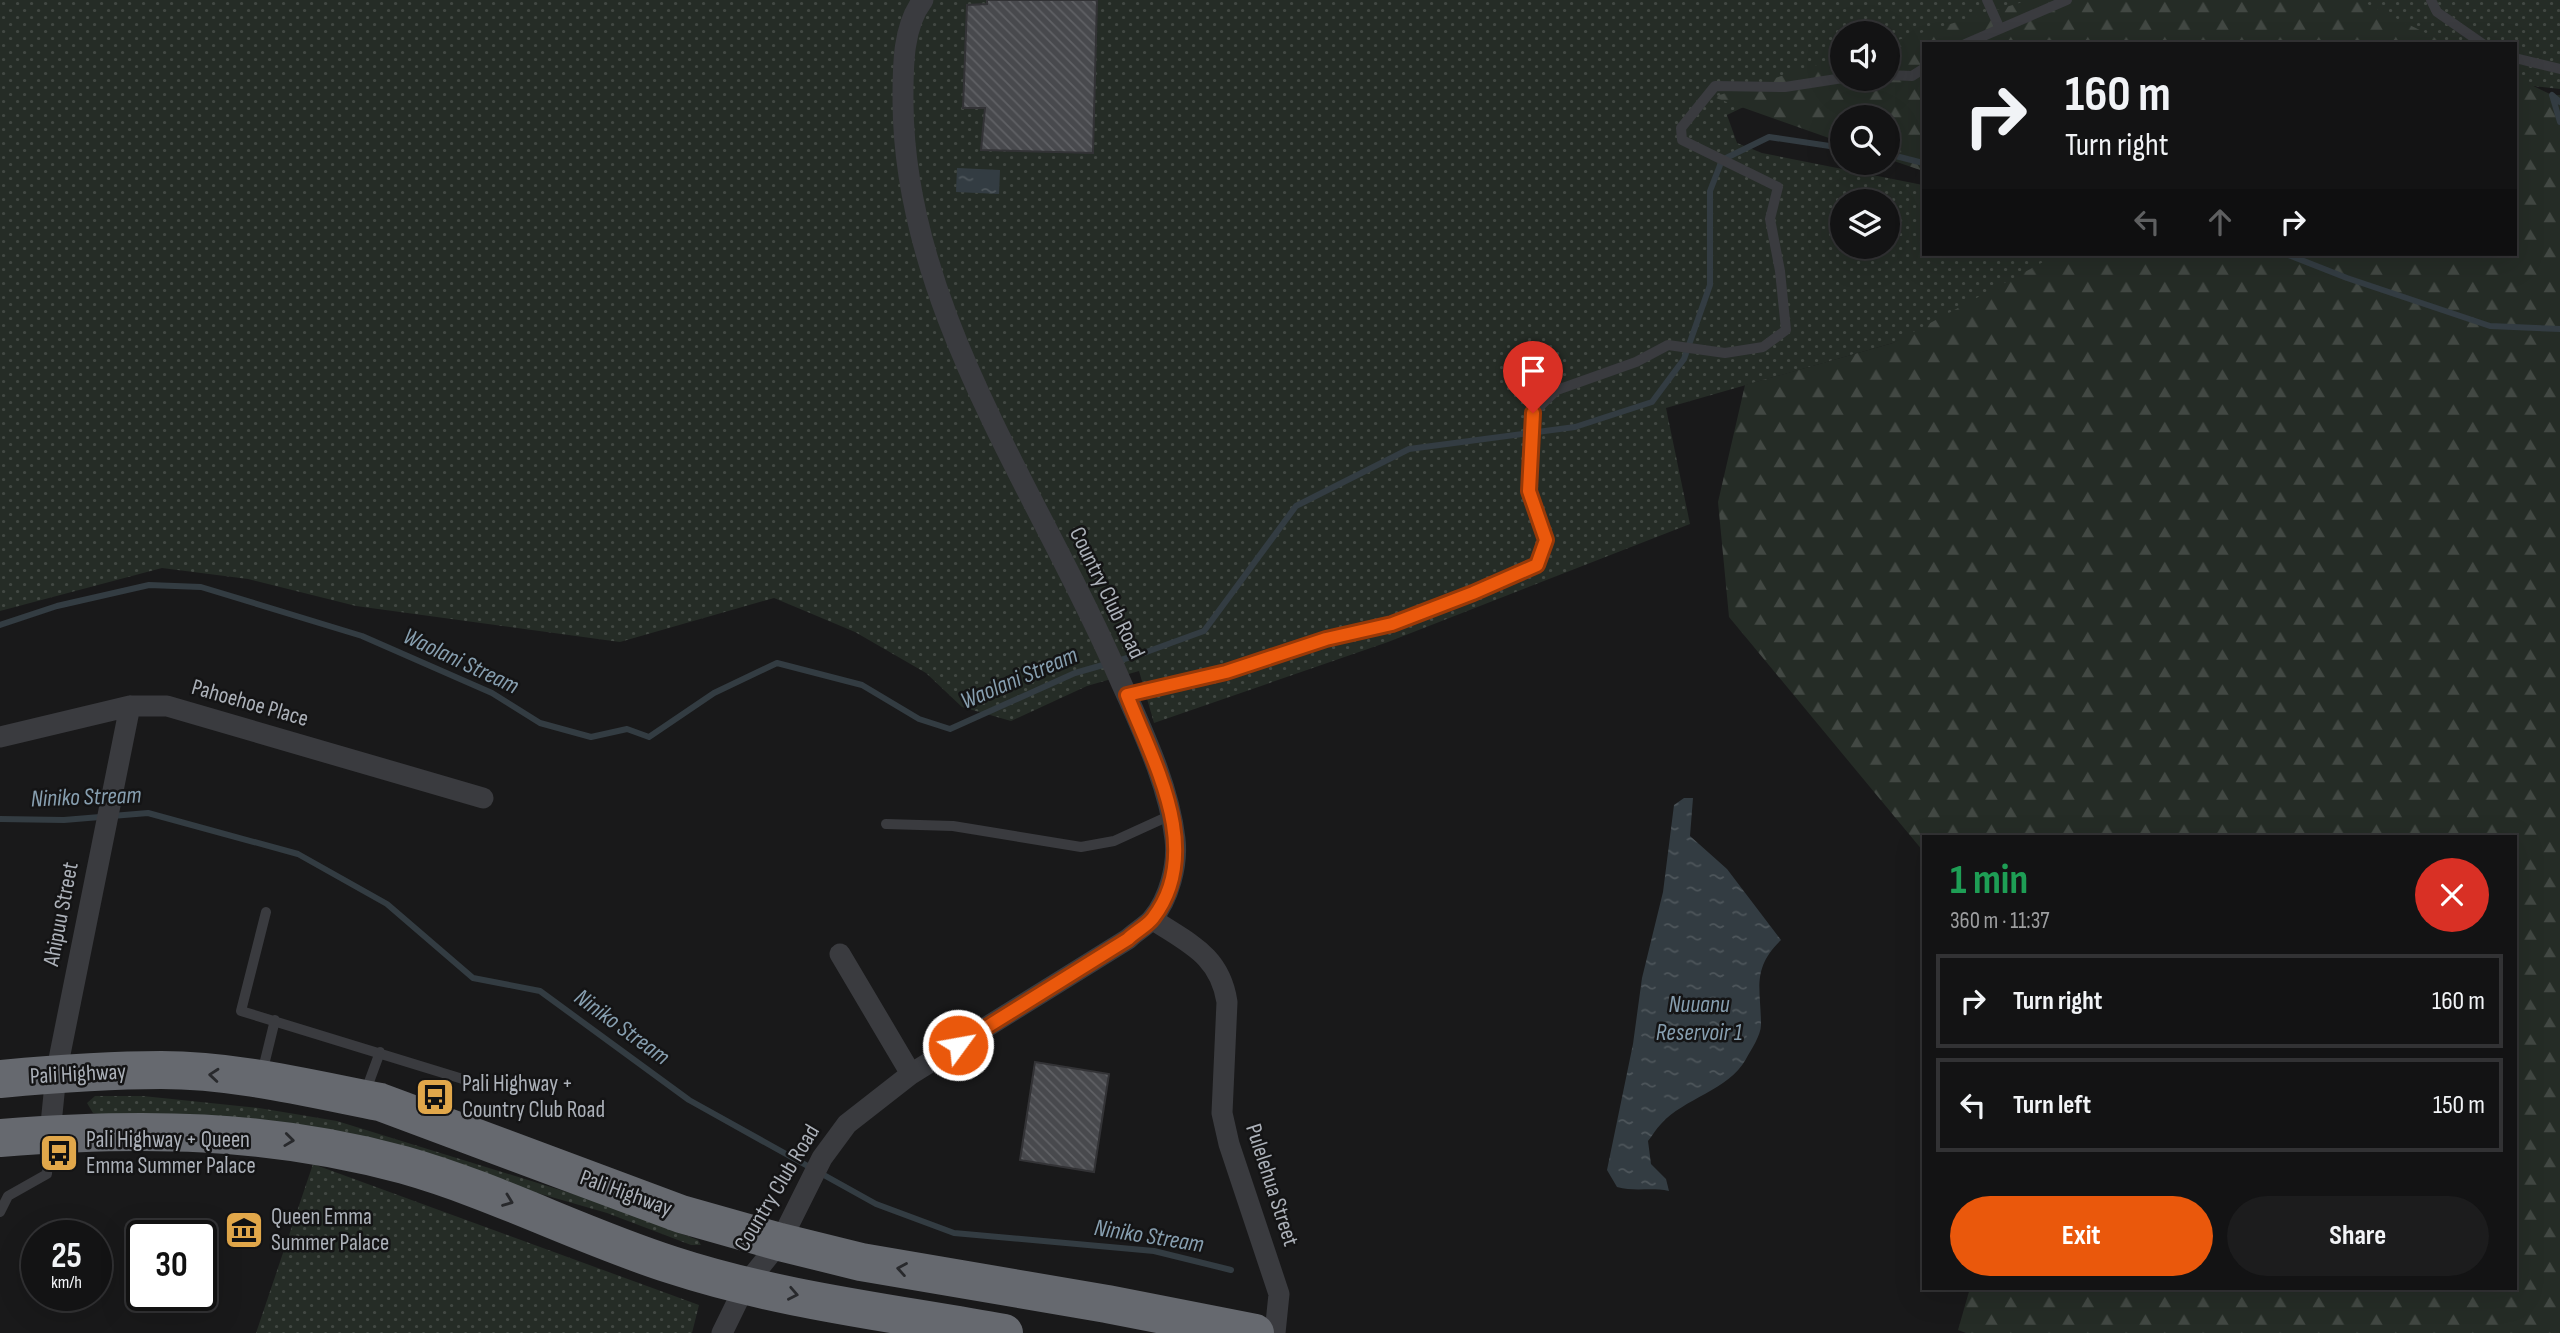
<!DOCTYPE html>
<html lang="en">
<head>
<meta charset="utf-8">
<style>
  :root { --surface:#131314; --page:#1c1c1d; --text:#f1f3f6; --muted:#9d9ea0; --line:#323234; --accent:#ea580c }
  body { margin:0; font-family:"Sofia Sans Condensed",sans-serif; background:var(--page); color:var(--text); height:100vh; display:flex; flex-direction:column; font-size:26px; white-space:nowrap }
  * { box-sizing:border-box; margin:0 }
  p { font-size:23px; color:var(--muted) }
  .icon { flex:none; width:38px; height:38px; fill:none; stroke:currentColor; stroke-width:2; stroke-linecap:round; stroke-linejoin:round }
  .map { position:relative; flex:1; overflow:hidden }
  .panel { position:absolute; left:1922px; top:835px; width:595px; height:455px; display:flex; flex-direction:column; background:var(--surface); border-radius:0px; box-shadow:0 7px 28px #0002,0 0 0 2px var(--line) }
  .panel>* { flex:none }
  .hud { position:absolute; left:1922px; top:42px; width:595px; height:214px; border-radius:0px; box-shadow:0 7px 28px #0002,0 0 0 2px var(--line); background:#131314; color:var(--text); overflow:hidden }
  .fabs { position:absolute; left:1830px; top:21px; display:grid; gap:14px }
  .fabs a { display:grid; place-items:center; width:70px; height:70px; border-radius:50%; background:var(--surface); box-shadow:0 7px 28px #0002,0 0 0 2px var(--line); font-size:35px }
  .speed { position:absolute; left:21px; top:1220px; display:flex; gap:14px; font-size:35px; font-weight:700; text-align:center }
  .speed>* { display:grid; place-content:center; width:91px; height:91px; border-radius:50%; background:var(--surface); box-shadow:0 7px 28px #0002,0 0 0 2px var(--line); line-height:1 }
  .speed small { font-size:18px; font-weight:400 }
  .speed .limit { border:4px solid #111; border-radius:10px; background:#fff; color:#111 }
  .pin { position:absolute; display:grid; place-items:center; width:60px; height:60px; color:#fff; margin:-72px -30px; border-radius:50% 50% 50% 0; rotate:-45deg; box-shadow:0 0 7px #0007 }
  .pin .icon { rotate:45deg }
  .me { position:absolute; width:77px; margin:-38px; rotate:58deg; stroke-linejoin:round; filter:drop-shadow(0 0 5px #0008) }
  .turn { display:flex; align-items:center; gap:24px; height:147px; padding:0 28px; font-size:32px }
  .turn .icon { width:91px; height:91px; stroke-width:2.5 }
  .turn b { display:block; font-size:49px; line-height:60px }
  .lanes { display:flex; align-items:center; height:66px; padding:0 28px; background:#0003; justify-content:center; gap:35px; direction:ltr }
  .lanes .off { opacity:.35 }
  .round { display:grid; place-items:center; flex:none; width:74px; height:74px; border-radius:37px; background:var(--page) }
  .summary { display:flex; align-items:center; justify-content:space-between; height:119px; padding:0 28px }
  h1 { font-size:42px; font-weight:700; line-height:52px; color:#1e9e55 }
  .button { display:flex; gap:14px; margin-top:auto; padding:14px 28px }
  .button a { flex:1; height:80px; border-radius:42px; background:var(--accent); color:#fff; font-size:28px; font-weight:700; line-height:80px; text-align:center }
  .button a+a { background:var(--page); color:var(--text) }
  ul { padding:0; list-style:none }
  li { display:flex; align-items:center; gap:21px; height:94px; margin:0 14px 10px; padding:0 14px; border:4px solid var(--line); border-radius:0px }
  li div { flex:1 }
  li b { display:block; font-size:26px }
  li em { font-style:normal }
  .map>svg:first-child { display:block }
  .grass { fill:url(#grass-dots); fill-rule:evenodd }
  .forest { fill:url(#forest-firs) }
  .water { fill:url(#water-ripples) }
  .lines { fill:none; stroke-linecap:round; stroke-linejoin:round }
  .stream { stroke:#333c42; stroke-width:6 }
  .building { fill:url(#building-back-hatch); stroke:#333336; stroke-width:2 }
  .lane { stroke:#3a3b3f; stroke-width:10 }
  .street { stroke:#3a3b3f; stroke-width:21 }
  .highway { stroke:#66696f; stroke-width:38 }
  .oneway { stroke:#28292c }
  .route-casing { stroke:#983908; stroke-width:18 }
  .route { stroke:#ea580c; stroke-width:12 }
  .labels { text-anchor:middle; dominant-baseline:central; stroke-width:5; stroke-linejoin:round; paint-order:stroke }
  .street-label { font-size:23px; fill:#acb1b9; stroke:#141415 }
  .poi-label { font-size:23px; fill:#acb1b9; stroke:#141415; text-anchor:start }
  .water-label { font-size:24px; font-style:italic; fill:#879fb0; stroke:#141415 }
</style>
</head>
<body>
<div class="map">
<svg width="2560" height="1333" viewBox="0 0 2560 1333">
  <defs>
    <pattern id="grass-dots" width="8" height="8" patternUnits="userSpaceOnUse" patternTransform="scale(1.75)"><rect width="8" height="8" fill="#252c26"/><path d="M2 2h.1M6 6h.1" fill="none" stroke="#424843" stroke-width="1.8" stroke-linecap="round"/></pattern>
    <pattern id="forest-firs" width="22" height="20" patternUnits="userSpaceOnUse" patternTransform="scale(1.75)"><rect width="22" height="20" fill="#252c26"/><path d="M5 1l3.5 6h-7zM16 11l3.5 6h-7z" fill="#424843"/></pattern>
    <pattern id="water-ripples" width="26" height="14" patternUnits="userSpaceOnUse" patternTransform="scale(1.75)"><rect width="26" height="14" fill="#333c42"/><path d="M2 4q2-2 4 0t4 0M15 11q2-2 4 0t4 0" fill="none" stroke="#4e565b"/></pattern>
    <pattern id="building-back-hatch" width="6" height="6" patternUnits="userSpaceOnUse" patternTransform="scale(1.75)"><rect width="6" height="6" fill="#48494d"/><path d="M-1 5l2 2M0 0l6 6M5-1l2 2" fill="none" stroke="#606165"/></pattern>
  </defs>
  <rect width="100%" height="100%" fill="#19191a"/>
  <path class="grass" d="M0,0H2125L1923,44V75L1758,100L1727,115L1737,143L1762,153L1923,185V254H2088L1893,343L1666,408L1690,524L1388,642L1154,723L1139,671L1087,686L1011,721L962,707L926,673L855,632L774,598L620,642L356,606L248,579L162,568L0,611ZM1843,33H1888V79H1843ZM1843,201H1888V247H1843Z
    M2326,0H2560V89L2515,84V44H2412Z
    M95,1096H143L259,1108L337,1121L596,1201L698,1240L701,1245H691L607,1213L475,1175L93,1113L87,1103Z
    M313,1164L699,1305L692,1333H256Z"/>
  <path class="forest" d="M2029,0H2359L2448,44H1923V171L1888,159V117H1843V143L1713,97L1843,57V79H1888V43Z
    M2515,77L2552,95H2560V1333H1966L1958,1330L1970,1288H2515V836H1923V851L1729,617L1718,502L1745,385L1893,343L2058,254H2515Z"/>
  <path class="water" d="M957,168L1000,170L999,194L956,192Z
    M1684,798H1693L1690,836L1727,869L1781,940C1751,969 1761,989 1761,1025C1761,1035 1751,1050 1746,1059C1728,1091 1684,1098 1661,1124C1656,1129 1652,1136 1648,1141L1651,1164L1666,1179L1669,1191C1651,1187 1635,1192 1617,1187L1607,1170L1633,1044L1642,978L1663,892L1674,805Z"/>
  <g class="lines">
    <path class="stream" d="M2560,102L2552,95L2560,122
      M1888,154L1923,163
      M2286,254L2347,278L2490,326L2560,329
      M0,625L57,606L149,585L201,587L362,636L492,693L540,723L591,737L627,729L649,737L714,693L777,663L862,685L919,719L950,729L1075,673L1138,655L1204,631L1296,506L1409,449L1575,427L1652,402L1684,359L1710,285V191L1722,160L1769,137L1843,148
      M0,819L64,820L148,813L298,854L387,904L473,978L540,991L689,1100L876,1204L954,1233L1154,1251L1231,1270"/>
  </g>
  <path class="building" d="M987,0H1097L1093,153L981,150L985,108H963L967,5L987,4Z
    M1035,1062L1109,1074L1094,1172L1020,1160Z"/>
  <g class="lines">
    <path class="lane" d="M1987,0L2000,29
      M2431,0L2437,12L2483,44
      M1965,44L2067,0
      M2515,58L2560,69
      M1888,75L1912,76L1923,69
      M1127,696L1226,672L1326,639L1392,624L1537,565L1546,540L1529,491L1533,413L1557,390L1636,362L1668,345L1725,353L1763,347L1786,330L1780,271L1770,219L1778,187L1682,140L1681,128L1715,86L1785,87L1843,78
      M886,824L953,826L1081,847L1114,841L1171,815
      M266,912L241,1011L479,1084
      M262,1073L275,1020
      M365,1093L380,1052
      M0,1212L8,1196L47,1174L49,1141"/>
    <path class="street" d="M0,737L130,706H167L483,798
      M1152,919C1188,943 1220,955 1227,1002L1222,1113L1229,1144L1279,1294L1275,1333
      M840,954L911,1074
      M50,1134L56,1074L130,706
      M722,1333L746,1284L780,1242L822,1158L847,1124L911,1074L1128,939C1135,932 1146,926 1152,919C1169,899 1178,865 1175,839C1169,785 1142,730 1120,680C1041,495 904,310 903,102C903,69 902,27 923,0"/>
    <path class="highway" d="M0,1079C54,1074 108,1070 161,1070C235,1070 308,1088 380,1102L681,1214L780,1242L861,1262L1107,1304L1255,1333
      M0,1138C141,1127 267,1128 404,1165C496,1191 581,1236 672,1265C779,1300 894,1313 1004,1333"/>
  </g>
  <defs><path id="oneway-chevron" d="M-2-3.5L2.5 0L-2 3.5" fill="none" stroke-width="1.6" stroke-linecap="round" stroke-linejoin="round" transform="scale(1.75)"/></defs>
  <g class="oneway">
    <use href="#oneway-chevron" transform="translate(214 1075) rotate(-175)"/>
    <use href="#oneway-chevron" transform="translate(289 1140) rotate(7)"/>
    <use href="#oneway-chevron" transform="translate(508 1201) rotate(21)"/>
    <use href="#oneway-chevron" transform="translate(902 1269) rotate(-170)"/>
    <use href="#oneway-chevron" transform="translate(793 1294) rotate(11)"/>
  </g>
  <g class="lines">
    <g class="route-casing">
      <path id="route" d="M958,1045L1128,939C1135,932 1147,926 1153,918C1205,851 1153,762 1127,695L1226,672L1326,639L1392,624L1473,593L1537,565L1546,540L1529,491L1533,413"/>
    </g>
    <use href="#route" class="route"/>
  </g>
  <defs>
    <g id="bus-square" transform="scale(2.0125)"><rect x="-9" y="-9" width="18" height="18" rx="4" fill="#e1a74a" stroke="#141415"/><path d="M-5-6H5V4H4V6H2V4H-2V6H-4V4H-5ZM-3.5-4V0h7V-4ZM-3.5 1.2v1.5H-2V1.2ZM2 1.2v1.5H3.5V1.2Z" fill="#111"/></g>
    <g id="museum-square" transform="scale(2.0125)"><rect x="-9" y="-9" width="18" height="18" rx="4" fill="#e1a74a" stroke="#141415"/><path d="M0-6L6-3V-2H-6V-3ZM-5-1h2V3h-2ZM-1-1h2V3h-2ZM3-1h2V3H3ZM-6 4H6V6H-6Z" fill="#111"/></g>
  </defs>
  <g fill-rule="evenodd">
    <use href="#bus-square" x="435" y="1097"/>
    <use href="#bus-square" x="59" y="1153"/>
    <use href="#museum-square" x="244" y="1230"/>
  </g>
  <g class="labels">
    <g class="street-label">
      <text transform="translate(1107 593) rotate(64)">Country Club Road</text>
      <text transform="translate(250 703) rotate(16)">Pahoehoe Place</text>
      <text transform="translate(61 914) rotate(-79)">Ahipuu Street</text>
      <text transform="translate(78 1074) rotate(-3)">Pali Highway</text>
      <text transform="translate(1272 1185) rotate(72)">Pulelehua Street</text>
      <text transform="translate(777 1188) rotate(-59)">Country Club Road</text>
      <text transform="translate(626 1193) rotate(20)">Pali Highway</text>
    </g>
    <g class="poi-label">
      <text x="462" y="1084">Pali Highway +<tspan x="462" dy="26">Country Club Road</tspan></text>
      <text x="86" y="1140">Pali Highway + Queen<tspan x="86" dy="26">Emma Summer Palace</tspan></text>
      <text x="271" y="1217">Queen Emma<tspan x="271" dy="26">Summer Palace</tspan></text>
    </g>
    <g class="water-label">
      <text transform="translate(461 661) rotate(25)">Waolani Stream</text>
      <text transform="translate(1019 678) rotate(-23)">Waolani Stream</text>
      <text transform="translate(86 797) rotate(-2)">Niniko Stream</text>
      <text x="1699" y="1004">Nuuanu<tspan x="1699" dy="28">Reservoir 1</tspan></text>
      <text transform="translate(622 1027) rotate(36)">Niniko Stream</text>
      <text transform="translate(1149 1236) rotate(9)">Niniko Stream</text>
    </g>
  </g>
</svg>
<div class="fabs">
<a><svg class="icon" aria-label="sound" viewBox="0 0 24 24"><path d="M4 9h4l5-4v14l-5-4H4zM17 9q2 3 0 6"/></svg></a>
<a><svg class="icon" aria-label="search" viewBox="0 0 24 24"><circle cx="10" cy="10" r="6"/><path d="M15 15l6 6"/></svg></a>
<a><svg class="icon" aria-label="layers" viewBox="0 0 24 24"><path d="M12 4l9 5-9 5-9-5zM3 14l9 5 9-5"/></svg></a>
</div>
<div class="speed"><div>25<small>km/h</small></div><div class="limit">30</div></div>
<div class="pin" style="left:1533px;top:413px;background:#d93025"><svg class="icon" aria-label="arrive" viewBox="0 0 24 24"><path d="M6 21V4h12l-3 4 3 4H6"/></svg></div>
<svg class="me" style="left:958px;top:1045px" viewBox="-20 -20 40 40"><circle r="17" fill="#ea580c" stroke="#fff" stroke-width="3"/><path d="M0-11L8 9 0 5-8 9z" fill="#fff"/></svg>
<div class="hud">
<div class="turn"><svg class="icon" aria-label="right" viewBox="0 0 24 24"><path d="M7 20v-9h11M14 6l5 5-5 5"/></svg><div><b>160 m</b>Turn right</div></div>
<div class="lanes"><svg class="icon off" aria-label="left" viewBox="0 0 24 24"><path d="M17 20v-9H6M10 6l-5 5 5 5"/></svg><svg class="icon off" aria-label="ahead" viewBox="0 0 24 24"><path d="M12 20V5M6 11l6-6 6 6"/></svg><svg class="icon" aria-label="right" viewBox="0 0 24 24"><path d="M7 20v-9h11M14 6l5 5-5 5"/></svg></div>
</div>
<section class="panel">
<div class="summary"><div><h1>1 min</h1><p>360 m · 11:37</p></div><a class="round" style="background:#d93025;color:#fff"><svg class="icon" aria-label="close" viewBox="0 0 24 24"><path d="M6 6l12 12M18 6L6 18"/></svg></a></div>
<ul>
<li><svg class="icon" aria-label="right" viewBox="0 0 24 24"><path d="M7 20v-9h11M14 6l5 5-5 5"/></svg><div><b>Turn right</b></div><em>160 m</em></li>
<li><svg class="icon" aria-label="left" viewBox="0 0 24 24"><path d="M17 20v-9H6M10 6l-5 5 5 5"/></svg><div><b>Turn left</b></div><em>150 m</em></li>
</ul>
<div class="button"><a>Exit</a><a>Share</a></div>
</section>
</div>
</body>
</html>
